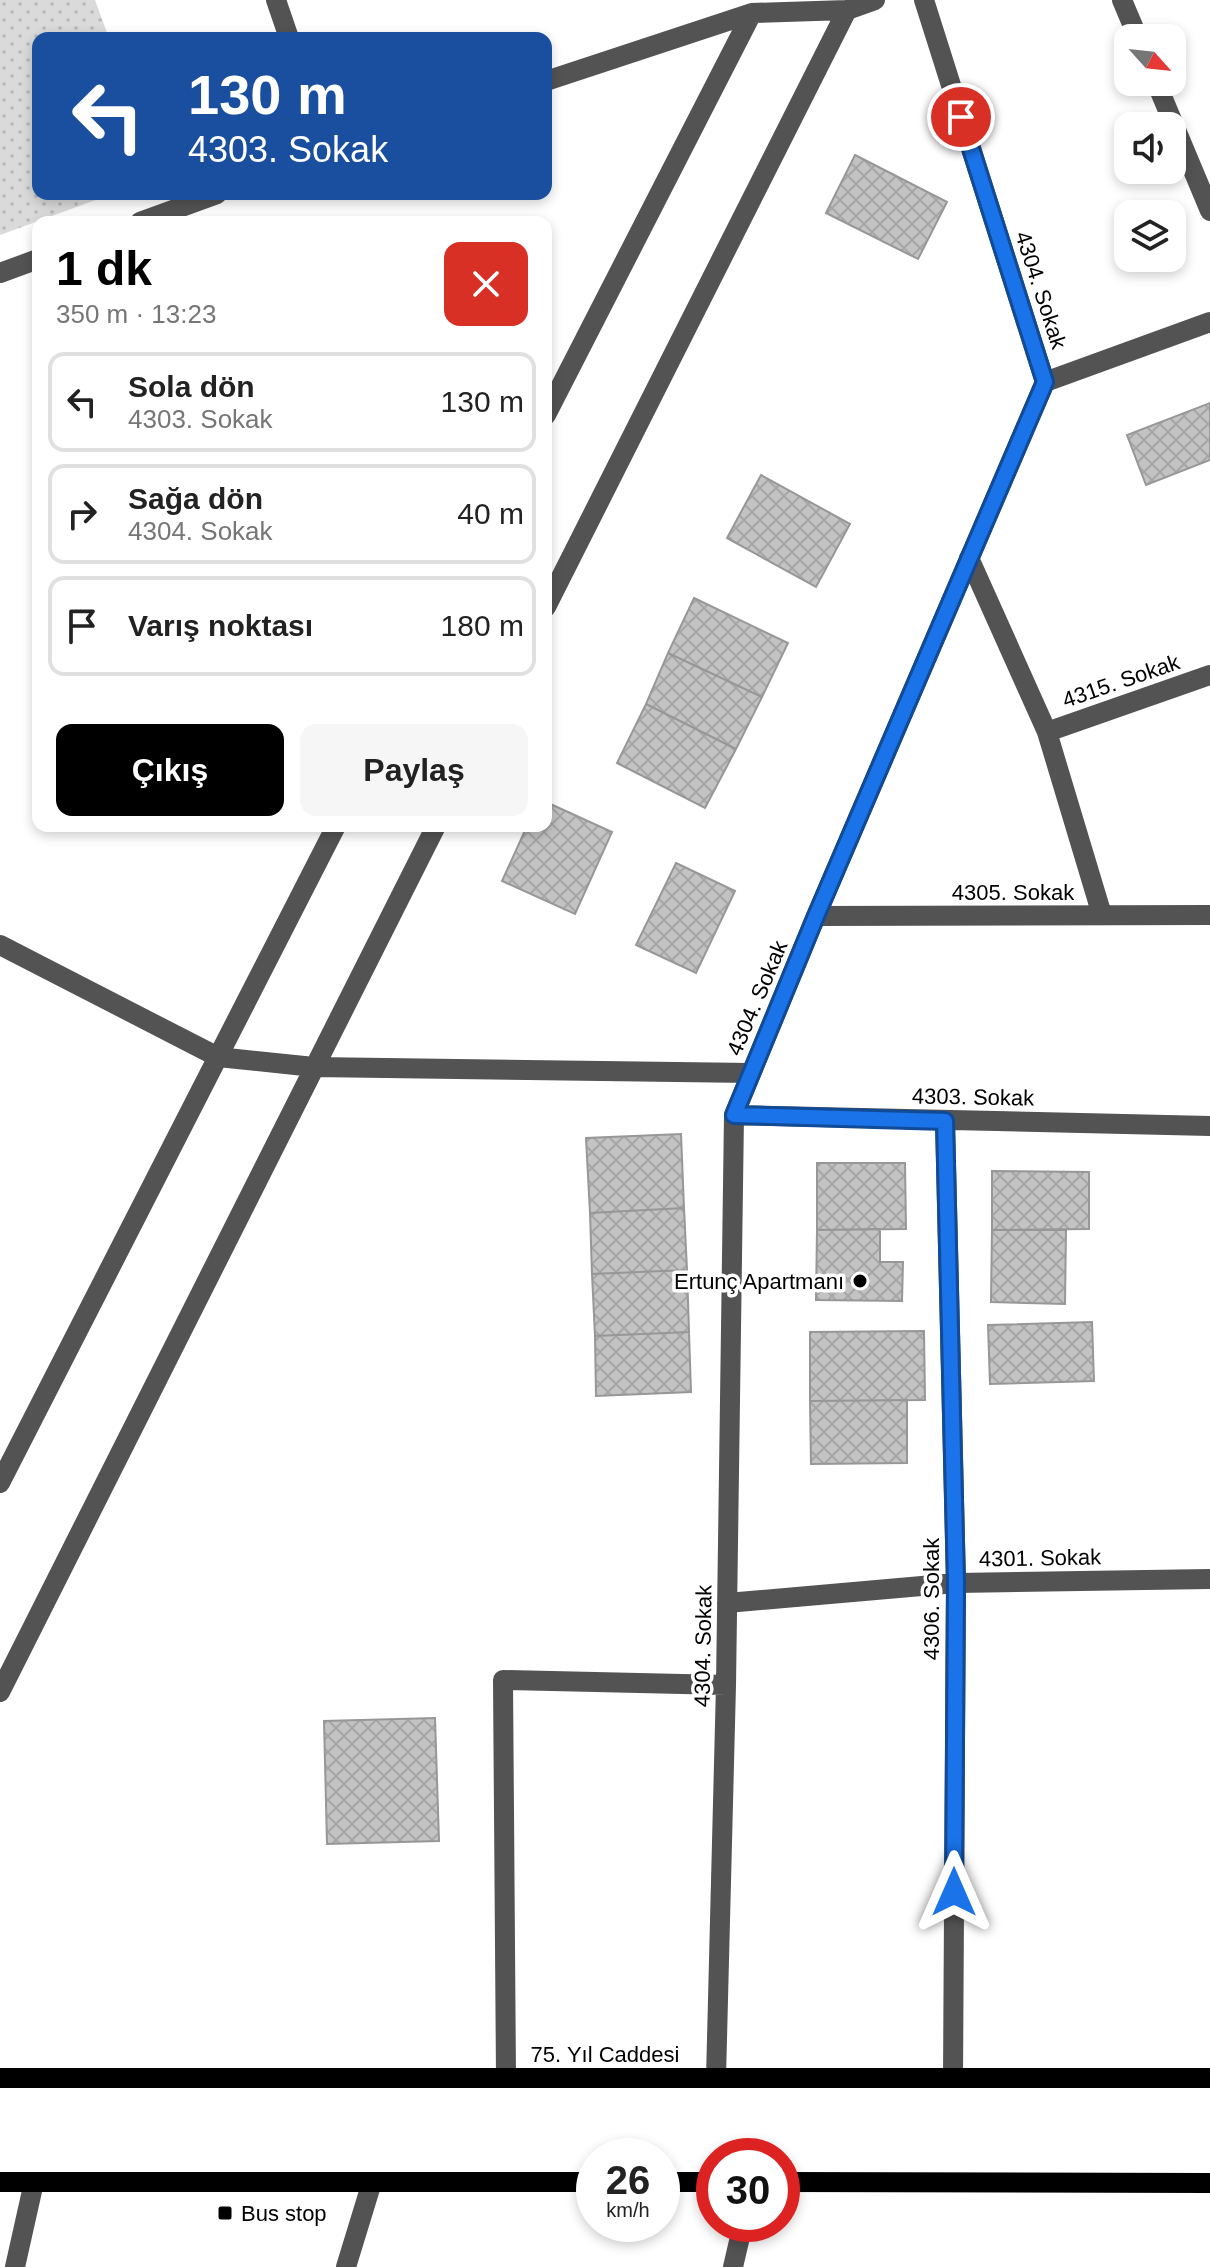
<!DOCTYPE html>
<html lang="tr">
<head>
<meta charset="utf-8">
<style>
  :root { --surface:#fff; --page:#f6f6f6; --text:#222; --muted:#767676; --line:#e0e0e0; --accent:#000 }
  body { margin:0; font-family:Arial,sans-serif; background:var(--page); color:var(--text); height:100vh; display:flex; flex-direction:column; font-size:30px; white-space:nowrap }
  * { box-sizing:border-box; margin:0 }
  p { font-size:26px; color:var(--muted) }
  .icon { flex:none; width:44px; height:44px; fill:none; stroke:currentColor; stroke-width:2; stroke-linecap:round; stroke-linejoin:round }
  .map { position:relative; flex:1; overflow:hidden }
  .drawer { position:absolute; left:32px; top:216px; width:520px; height:616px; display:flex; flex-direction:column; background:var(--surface); border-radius:16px; box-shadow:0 4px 12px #0003 }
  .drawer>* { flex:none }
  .banner { position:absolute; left:32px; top:32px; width:520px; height:168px; border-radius:16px; box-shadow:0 4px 12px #0003; background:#1a4fa0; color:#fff; overflow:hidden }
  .needle { width:52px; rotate:117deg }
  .controls { position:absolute; left:1114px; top:24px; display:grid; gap:16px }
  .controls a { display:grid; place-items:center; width:72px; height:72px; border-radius:16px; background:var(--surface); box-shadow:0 4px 12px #0003; font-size:40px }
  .speed { position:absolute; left:576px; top:2138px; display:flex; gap:16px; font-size:40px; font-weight:700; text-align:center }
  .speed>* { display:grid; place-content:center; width:104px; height:104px; border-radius:50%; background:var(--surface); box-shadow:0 4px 12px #0003; line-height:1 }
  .speed small { font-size:20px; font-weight:400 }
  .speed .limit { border:12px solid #d22; background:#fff; color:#111 }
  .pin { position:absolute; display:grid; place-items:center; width:68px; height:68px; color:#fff; margin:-34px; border:4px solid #fff; border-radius:50%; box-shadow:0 2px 8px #0007 }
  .me { position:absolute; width:88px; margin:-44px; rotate:0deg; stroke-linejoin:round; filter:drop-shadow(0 0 6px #0008) }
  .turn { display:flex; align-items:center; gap:28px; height:168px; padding:0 24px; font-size:36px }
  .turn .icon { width:104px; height:104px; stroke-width:2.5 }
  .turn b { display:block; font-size:56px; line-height:68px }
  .round { display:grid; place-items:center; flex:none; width:84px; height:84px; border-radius:16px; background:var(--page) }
  .headline { display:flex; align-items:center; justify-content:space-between; height:136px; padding:0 24px }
  h1 { font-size:48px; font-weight:700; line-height:60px; color:var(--accent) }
  .primary-button { display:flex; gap:16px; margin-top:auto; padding:16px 24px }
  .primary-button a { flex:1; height:92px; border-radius:16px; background:var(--accent); color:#fff; font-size:32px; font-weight:700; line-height:92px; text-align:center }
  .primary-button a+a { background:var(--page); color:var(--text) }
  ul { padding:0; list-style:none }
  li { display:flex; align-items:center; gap:24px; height:100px; margin:0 16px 12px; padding:0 8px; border:4px solid var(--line); border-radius:16px }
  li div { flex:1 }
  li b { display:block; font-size:30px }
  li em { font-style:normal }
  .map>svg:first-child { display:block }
  .park { fill:url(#park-dots) }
  .building { fill:url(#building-cross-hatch); stroke:#979797; stroke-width:2 }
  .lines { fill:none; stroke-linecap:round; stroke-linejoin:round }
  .minor { stroke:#535353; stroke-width:20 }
  .major { stroke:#000; stroke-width:20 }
  .route-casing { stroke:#114b97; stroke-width:20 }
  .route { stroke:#1a73e8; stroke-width:14 }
  .poi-dot { fill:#000; stroke:#fff; stroke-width:3 }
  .labels { text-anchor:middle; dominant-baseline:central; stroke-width:7; stroke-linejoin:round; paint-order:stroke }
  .street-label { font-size:22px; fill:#000; stroke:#fff }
  .poi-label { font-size:22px; fill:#000; stroke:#fff; text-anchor:end }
</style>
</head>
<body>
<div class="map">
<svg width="1210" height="2267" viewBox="0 0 1210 2267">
  <defs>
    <pattern id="park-dots" width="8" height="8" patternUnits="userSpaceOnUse" patternTransform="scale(2)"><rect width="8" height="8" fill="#dadada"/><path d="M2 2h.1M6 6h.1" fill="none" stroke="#b9b9b9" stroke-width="1.8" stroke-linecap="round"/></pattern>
    <pattern id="building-cross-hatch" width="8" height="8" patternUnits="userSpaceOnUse" patternTransform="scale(2)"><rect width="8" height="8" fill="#c3c3c3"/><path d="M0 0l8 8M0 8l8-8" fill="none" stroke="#a6a6a6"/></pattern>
  </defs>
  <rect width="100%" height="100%" fill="#fff"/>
  <path class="park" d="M0,0H95L109,38H38V194H112L0,235Z"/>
  <path class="building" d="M855,155L947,202L918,259L826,213Z
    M1210,403V460L1146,485L1127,435Z
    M761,475L850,524L816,587L727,538Z
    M694,598L788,643L762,697L668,653Z
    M668,653L762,697L736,749L646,704Z
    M646,704L736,749L705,808L617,763Z
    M546,802L612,832L575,914L502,881L527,826H546Z
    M676,863L735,891L696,973L636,945Z
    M681,1134L684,1208L590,1213L586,1138Z
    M817,1163H905L906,1229L817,1230Z
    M992,1171L1089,1172V1229L992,1230Z
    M684,1208L687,1270L592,1274L590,1213Z
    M880,1229V1262H903L902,1301L816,1300L817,1230Z
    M992,1230H1066L1065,1304L991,1302Z
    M687,1270L689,1332L595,1336L592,1274Z
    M1092,1322L1094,1381L990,1384L988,1325Z
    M924,1331L925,1400L810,1401V1332Z
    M689,1332L691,1392L596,1396L595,1336Z
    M907,1400V1463L811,1464L810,1401Z
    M435,1718L439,1841L327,1844L324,1721Z"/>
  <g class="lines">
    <path class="minor" d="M276,0L289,38
      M1122,0L1138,38
      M546,81L752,13L847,10L875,0
      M1156,82L1210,211
      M140,222L217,194
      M0,273L38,259
      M1045,382L1210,322
      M546,415L752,13
      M969,558L1047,732L1102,915
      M546,607L847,10
      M1047,732L1210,675
      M816,916L1210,915
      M0,945L218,1057L314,1067L751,1073
      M734,1115L1210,1126
      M945,1121L956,1583L953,2078
      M0,1483L336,826
      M727,1603L956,1583L1210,1579
      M0,1692L436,826
      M506,2078L503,1680L726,1685
      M716,2078L726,1685L734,1115L816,916L1045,382L924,0
      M15,2267L34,2182
      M346,2267L372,2182
      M733,2267L743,2224"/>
    <path class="major" d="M0,2078H1210
      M0,2182H594
      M662,2182H714
      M782,2182L1210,2183"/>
  </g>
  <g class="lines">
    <g class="route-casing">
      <path id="route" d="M954,1892L956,1583L945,1121L734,1115L816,916L1045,382L961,117"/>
    </g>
    <use href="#route" class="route"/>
  </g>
  <g class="poi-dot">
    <circle cx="860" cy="1281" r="8"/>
    <rect x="217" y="2205" width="16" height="16" rx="4"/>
  </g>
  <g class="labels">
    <g class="street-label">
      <text transform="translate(1041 290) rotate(72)">4304. Sokak</text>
      <text transform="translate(1121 681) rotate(-19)">4315. Sokak</text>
      <text x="1013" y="892">4305. Sokak</text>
      <text transform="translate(757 998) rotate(-67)">4304. Sokak</text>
      <text transform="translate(973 1097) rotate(1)">4303. Sokak</text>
      <text transform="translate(1040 1558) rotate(-1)">4301. Sokak</text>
      <text transform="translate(931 1599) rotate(-90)">4306. Sokak</text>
      <text transform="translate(703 1646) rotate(-89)">4304. Sokak</text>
      <text x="605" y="2054">75. Yıl Caddesi</text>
    </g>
    <g class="poi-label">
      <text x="844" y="1281">Ertunç Apartmanı</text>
      <text x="241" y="2213" text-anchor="start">Bus stop</text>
    </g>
  </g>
</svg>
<div class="controls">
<a><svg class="needle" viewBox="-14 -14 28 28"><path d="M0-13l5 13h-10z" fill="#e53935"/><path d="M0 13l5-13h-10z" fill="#767676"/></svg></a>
<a><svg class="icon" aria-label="sound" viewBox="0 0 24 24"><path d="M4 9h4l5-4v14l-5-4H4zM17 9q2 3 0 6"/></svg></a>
<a><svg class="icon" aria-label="layers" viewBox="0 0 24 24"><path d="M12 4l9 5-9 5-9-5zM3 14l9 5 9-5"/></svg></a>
</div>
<div class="speed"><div>26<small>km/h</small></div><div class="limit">30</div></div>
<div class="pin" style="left:961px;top:117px;background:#d93025"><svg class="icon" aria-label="arrive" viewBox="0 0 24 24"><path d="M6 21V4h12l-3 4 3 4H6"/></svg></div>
<svg class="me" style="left:954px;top:1892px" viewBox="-20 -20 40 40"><path d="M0-17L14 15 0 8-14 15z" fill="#1a73e8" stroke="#fff" stroke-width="4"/></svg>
<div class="banner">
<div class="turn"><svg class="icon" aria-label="left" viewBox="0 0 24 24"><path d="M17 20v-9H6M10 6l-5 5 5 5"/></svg><div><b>130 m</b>4303. Sokak</div></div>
</div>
<section class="drawer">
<div class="headline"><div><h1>1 dk</h1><p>350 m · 13:23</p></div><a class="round" style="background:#d93025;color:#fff"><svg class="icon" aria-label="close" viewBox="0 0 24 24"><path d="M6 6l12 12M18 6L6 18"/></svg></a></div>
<ul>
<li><svg class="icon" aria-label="left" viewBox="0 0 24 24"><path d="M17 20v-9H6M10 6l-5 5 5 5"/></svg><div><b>Sola dön</b><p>4303. Sokak</p></div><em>130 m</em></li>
<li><svg class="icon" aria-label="right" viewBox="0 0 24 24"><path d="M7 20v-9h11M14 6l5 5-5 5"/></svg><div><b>Sağa dön</b><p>4304. Sokak</p></div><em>40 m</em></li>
<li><svg class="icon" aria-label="arrive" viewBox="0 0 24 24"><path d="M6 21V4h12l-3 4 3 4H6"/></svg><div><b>Varış noktası</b></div><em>180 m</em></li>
</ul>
<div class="primary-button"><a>Çıkış</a><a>Paylaş</a></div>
</section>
</div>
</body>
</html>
